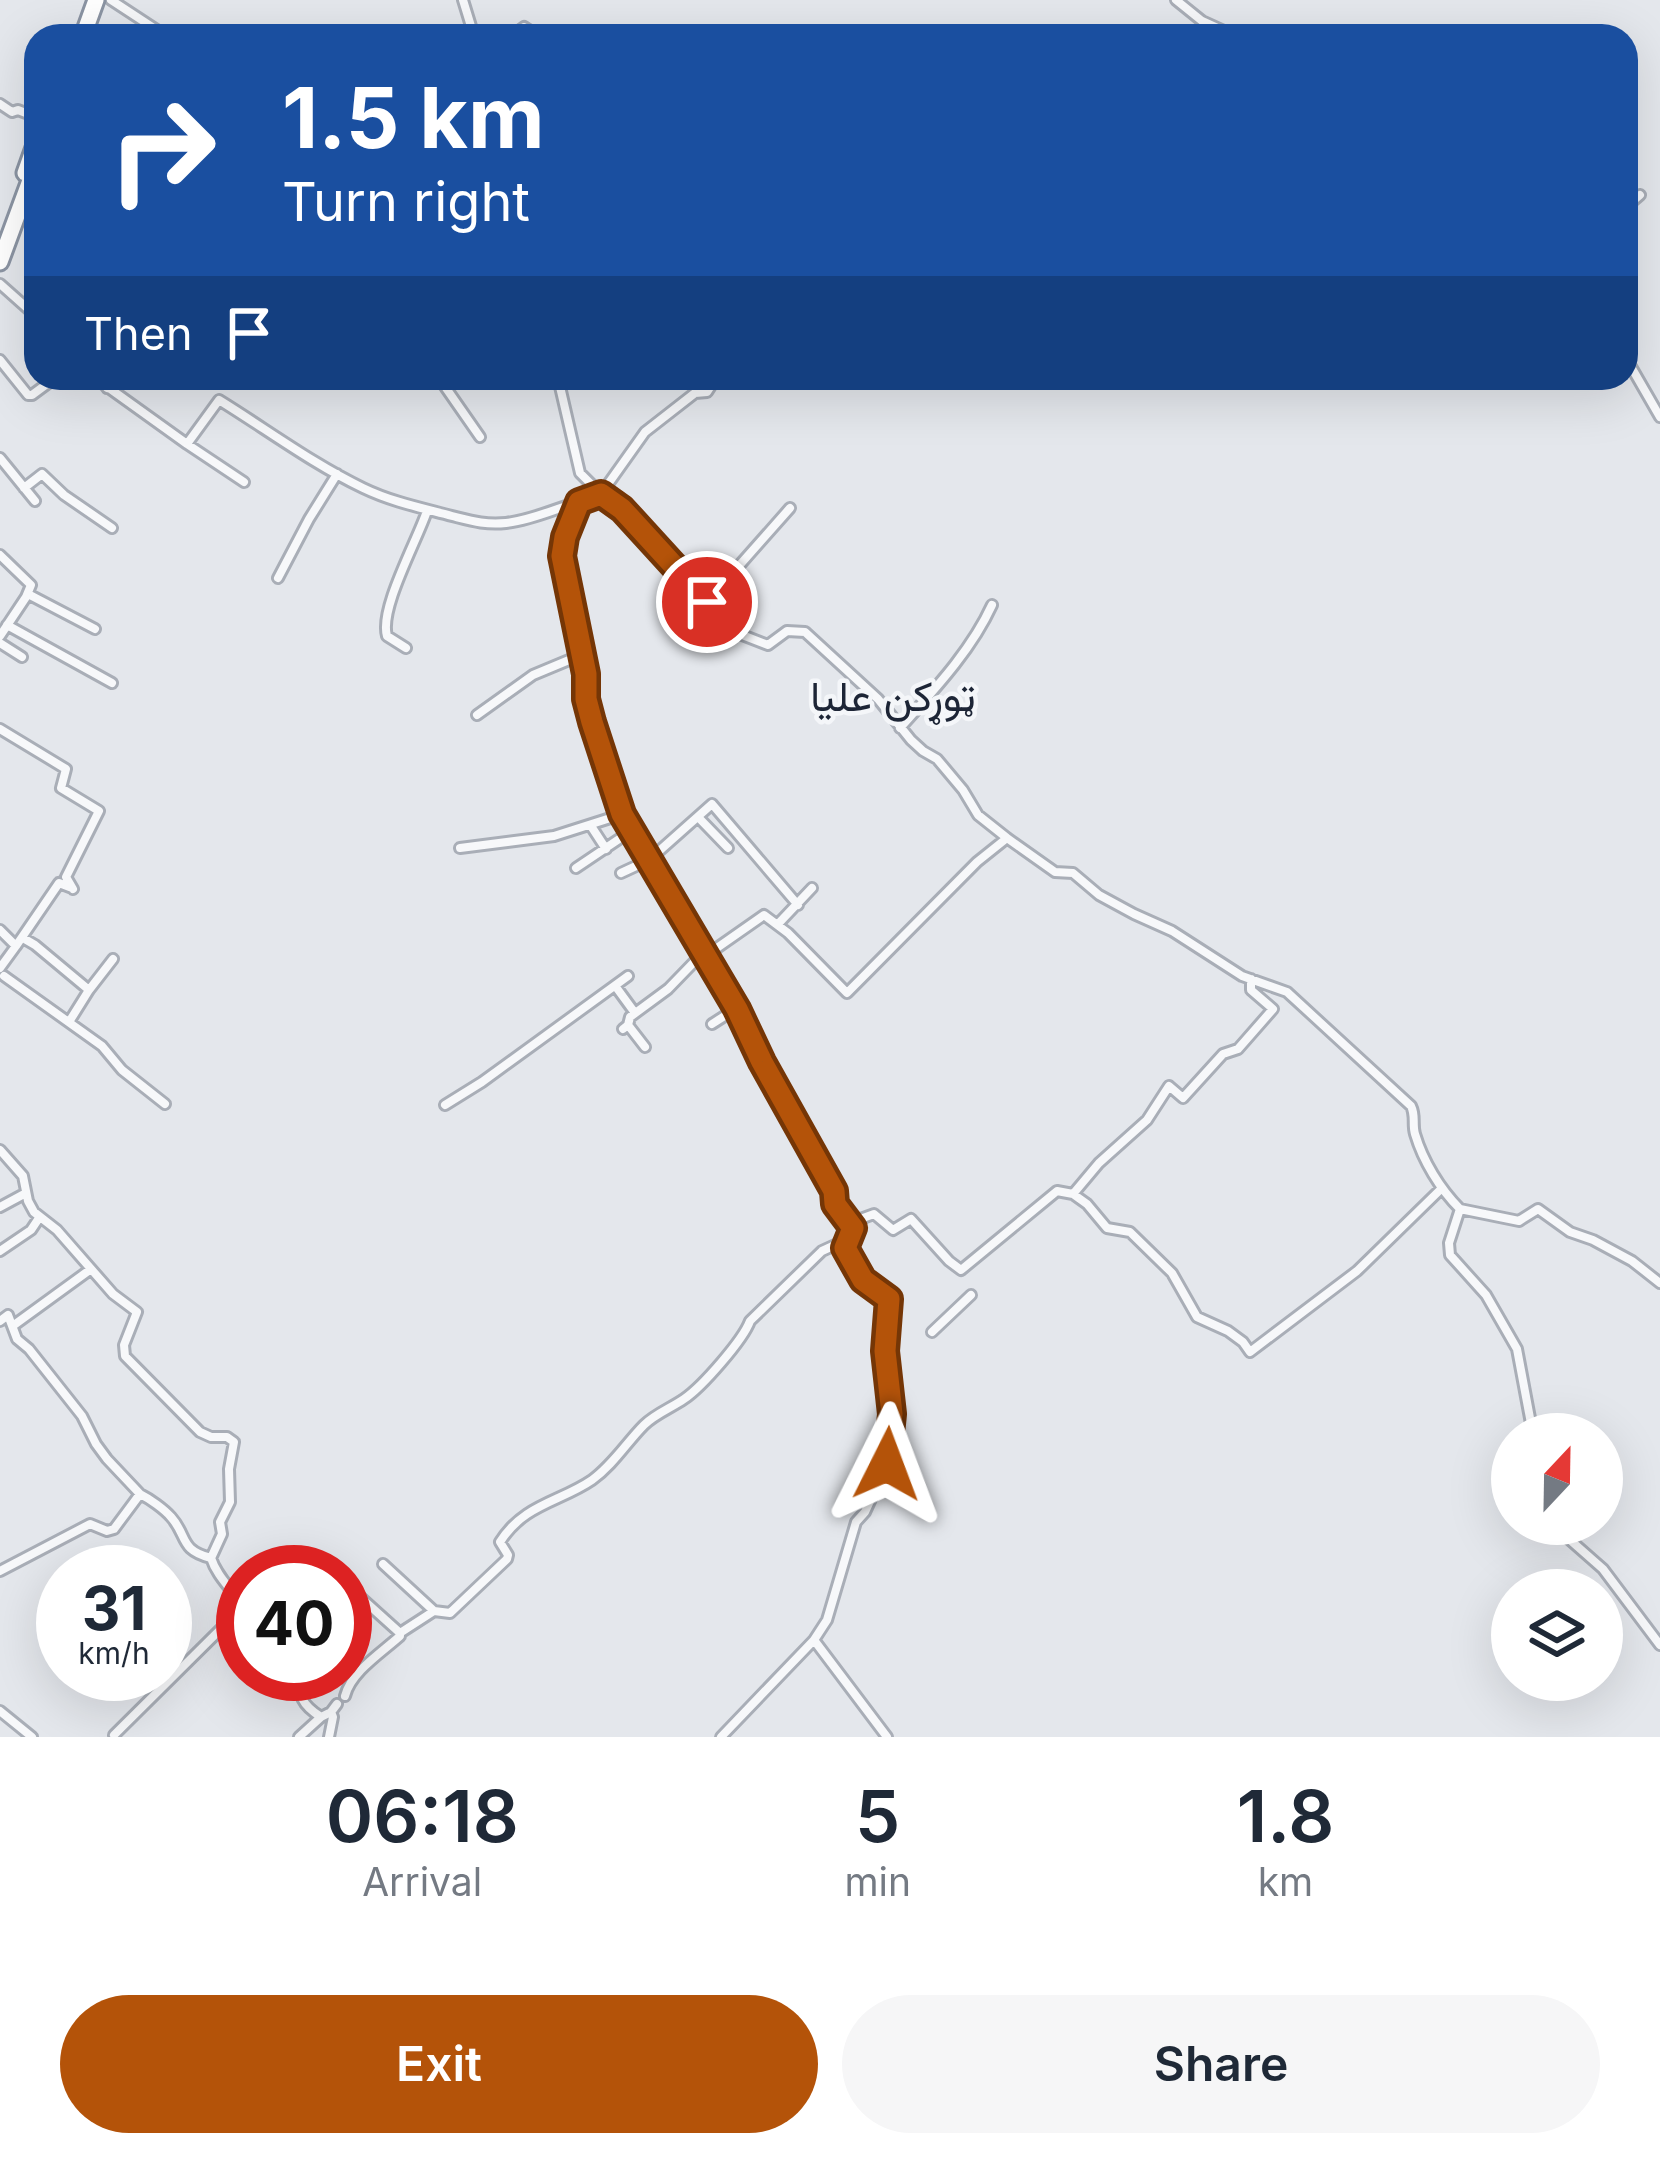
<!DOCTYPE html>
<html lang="en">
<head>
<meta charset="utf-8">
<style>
  :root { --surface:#fff; --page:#f6f6f7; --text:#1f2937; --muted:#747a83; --accent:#b45309 }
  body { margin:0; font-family:Inter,Vazirmatn,sans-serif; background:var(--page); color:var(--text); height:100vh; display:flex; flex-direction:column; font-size:45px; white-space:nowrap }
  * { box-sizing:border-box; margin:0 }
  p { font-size:39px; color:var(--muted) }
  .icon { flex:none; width:66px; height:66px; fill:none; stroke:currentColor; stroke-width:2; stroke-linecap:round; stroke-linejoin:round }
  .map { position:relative; height:1737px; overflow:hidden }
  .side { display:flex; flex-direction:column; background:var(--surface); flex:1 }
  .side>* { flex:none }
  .guide { position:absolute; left:24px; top:24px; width:1614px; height:366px; border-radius:36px; box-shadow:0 12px 48px #0002; background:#1a4fa0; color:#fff; overflow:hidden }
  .needle { width:78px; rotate:22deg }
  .buttons { position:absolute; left:1491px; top:1413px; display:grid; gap:24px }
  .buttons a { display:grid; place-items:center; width:132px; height:132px; border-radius:50%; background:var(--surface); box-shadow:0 12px 48px #0002; font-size:60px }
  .speed { position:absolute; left:36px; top:1545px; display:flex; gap:24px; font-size:60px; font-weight:700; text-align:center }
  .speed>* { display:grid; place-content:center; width:156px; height:156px; border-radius:50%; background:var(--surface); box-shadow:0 12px 48px #0002; line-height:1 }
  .speed small { font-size:30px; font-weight:400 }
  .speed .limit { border:18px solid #d22; background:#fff; color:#111 }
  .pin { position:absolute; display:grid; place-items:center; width:102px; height:102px; color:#fff; margin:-51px; border:6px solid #fff; border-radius:50%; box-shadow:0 3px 12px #0007 }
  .me { position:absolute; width:132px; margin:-66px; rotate:3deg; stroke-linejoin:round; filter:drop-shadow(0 0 9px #0008) }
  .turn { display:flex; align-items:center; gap:42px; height:252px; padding:0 60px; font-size:54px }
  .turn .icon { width:156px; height:156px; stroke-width:2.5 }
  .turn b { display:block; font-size:84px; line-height:102px }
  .then { display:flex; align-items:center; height:114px; padding:0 60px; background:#0003; gap:24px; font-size:45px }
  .eta { display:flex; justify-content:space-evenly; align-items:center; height:204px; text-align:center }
  .eta b { font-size:72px; font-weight:600; line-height:84px }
  .action { display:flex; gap:24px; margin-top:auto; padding:24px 60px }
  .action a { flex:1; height:138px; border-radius:72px; background:var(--accent); color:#fff; font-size:48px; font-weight:600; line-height:138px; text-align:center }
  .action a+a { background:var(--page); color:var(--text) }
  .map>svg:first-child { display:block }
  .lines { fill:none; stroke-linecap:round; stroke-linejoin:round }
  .minor-casing { stroke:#a9aeb7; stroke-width:14 }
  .highway-casing { stroke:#8b94a3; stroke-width:21 }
  .minor { stroke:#f7f8fa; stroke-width:8 }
  .highway { stroke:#fff; stroke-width:15 }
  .route-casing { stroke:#753606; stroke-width:30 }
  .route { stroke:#b45309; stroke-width:21 }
  .labels { text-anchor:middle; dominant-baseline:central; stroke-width:9; stroke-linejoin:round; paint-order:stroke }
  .quarter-label { font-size:42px; fill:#1d2536; stroke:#f4f6f9 }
</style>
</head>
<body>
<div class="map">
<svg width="1660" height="1737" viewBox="0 0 1660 1737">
  <rect width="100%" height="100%" fill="#e4e7ec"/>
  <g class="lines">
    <g class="minor-casing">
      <path id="minor" d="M111,0L166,36
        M463,0L474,36
        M1176,0L1202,21L1235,36
        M512,36L524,27L538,36
        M0,104L12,112L18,110L36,117
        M1626,207L1640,195
        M0,284L36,316
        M1626,358L1660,417
        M0,360L28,395H32L55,378
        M95,378L187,444L219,400C266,429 313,464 363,488C392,502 422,508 452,516C472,521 485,525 506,523C532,520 555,509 578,502
        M439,378L480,437
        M558,378L580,473L601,494L622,509L724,622L737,633L768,645L787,631L805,632L878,699L911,740L923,751L937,759L963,790L978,815L1007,838L1055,872L1073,873L1099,895L1134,914L1172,931L1242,976L1287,992L1411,1106C1416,1116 1412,1124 1415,1134C1423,1161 1440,1189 1460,1209L1449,1243L1450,1255L1486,1295L1517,1349L1533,1434
        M716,378L707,392L695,393L645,432L601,494L579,502L565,537L562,556L587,674V699L592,722L623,814L737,1008L762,1062L834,1191L835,1204L852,1228L846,1248L863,1280L889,1299L885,1351L892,1414L887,1464L865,1512L856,1522L827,1620L814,1640L721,1737
        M107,388L115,378
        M187,444L244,482
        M0,458L35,501
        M24,488L42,474L64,495L112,528
        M0,555L31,585L26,597L0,636
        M278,578L309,519L337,474
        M28,594L95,629
        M707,602L790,508
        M7,625L112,683
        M0,643L22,657
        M406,648L387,636C379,609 417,541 427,511
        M477,715L533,675L581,655
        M900,728C933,691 971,651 992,605
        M0,729L66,769L61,788L99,811L66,877L73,889
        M698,817L728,848
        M591,826L606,849
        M460,848L554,836L623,814
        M576,868L631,831
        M621,873L649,860L712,804L798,905
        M778,924L812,888
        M0,930L16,946L59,883L72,888
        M23,938L35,945L89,990
        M0,968L16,946
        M4,976L102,1046L122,1070L165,1104
        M616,987L635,1013
        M69,1022L89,990L113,959
        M712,1024L737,1008
        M628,1025L645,1047
        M623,1029L628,1025L630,1017L668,989L698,958L704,957L764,915L788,933L847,993L977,862L1007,838
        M445,1105L482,1082L628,976
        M0,1150L23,1176L28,1201L34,1212L57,1230L113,1294L137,1312L124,1345L125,1356L200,1432L211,1437H227L234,1442L229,1469L230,1502L220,1522L222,1534L211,1558C217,1577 233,1590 243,1607
        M1073,1194L1099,1163L1147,1120L1169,1086L1183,1098L1223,1054L1238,1049L1273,1009L1251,990V979
        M0,1207L26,1193
        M1460,1209L1519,1221L1538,1209L1570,1232L1593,1240L1632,1261L1660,1283
        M851,1226L863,1218L874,1214L893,1230L911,1219L949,1261L961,1270L1057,1191L1073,1194L1087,1204L1107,1228L1130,1232L1172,1273L1197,1317L1228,1331L1243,1342L1250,1352L1357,1271L1441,1189
        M0,1251L31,1230L39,1218
        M0,1321L8,1315L17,1339L29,1349L82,1416L96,1444L107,1459L140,1494
        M14,1325L91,1269
        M932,1332L971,1295
        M1558,1524L1561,1532L1603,1569L1660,1645
        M383,1564L434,1611
        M0,1571L90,1524L107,1531L114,1529L140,1494C150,1499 164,1509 171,1517C188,1536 179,1550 211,1558
        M359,1596L400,1633
        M814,1640L887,1737
        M165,1663L175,1671
        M345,1696C351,1672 381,1653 400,1636V1633L434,1611L450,1613L507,1559L508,1555L500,1542C524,1504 560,1502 592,1480C613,1465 627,1442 644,1425C655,1414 671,1408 684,1399C702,1387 743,1340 750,1321L822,1251L835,1245L846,1248
        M0,1711L32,1737
        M321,1717L331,1712L337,1704
        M114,1735L243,1607
        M299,1737L321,1717C302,1705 298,1696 300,1674
        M329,1737L333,1717L331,1712"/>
    </g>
    <g class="highway-casing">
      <path id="highway" d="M83,36L96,0
        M25,173L36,142
        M0,262L36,164"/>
    </g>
    <use href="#minor" class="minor"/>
    <use href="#highway" class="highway"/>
  </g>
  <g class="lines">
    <g class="route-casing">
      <path id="route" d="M707,602L622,509L601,494L579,502L565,537L562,556L586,674V699L592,722L622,814L737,1009L762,1062L834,1191L835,1204L853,1228L845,1248L863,1280L889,1299L885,1351L892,1414L887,1464"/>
    </g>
    <use href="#route" class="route"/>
  </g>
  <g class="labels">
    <g class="quarter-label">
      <text x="893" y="695">ټوړکن علیا</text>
    </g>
  </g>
</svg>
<div class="buttons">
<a><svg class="needle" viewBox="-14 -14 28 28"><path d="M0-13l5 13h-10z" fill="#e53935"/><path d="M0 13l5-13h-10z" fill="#747a83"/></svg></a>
<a><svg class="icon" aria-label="layers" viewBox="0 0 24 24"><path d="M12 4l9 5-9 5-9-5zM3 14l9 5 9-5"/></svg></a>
</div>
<div class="speed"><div>31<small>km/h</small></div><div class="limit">40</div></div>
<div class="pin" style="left:707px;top:602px;background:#d93025"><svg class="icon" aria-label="arrive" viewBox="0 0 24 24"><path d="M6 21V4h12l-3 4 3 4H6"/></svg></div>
<svg class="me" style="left:887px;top:1464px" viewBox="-20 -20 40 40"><path d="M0-17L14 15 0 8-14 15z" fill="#b45309" stroke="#fff" stroke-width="4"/></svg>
<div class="guide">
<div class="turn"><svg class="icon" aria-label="right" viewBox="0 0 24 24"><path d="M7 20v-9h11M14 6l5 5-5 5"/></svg><div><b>1.5 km</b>Turn right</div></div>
<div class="then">Then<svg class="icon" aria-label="arrive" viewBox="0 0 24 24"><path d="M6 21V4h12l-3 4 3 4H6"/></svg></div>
</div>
</div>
<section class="side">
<div class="eta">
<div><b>06:18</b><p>Arrival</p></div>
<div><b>5</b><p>min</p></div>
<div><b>1.8</b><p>km</p></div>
</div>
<div class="action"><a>Exit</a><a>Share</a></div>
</section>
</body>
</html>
